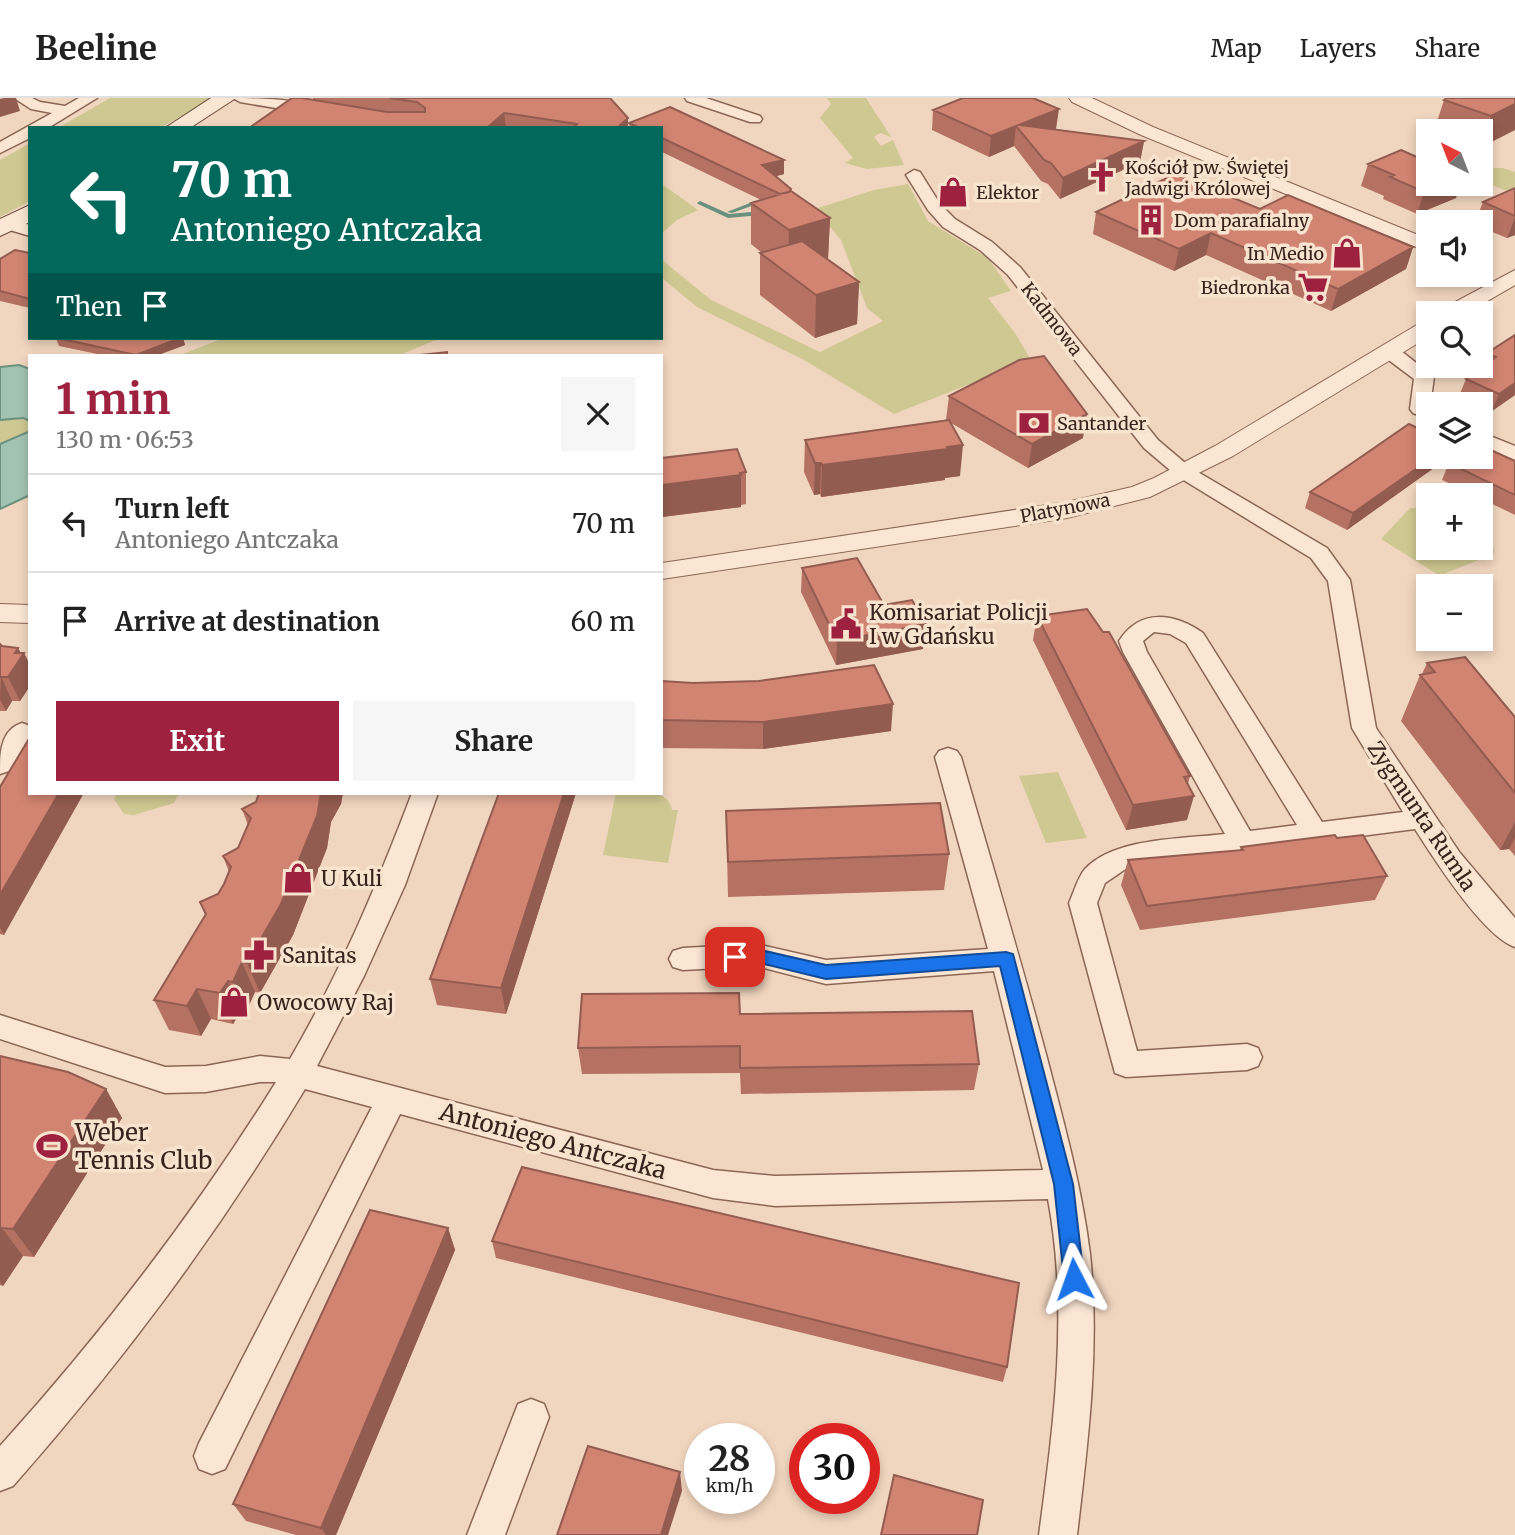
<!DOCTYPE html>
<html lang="en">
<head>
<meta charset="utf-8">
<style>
  :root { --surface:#fff; --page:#f6f6f6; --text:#222; --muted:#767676; --line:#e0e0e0; --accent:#9e2240 }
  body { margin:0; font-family:Merriweather,serif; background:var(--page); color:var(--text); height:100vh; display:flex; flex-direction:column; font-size:26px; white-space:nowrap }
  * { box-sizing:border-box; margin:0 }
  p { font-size:23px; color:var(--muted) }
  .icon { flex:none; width:38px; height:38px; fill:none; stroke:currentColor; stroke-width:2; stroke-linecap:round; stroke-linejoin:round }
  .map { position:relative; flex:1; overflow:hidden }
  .drawer { position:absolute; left:28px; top:256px; width:635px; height:441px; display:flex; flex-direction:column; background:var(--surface); border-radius:0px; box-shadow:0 4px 10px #0003 }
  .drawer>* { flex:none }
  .banner { position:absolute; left:28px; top:28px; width:635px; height:214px; border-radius:0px; box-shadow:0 4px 10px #0003; background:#00695c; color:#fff; overflow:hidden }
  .needle { width:46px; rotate:318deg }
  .controls { position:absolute; left:1416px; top:21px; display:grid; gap:14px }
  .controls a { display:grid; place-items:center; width:77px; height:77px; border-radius:0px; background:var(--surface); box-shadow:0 4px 10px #0003; font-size:35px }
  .speed { position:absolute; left:684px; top:1325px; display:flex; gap:14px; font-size:35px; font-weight:700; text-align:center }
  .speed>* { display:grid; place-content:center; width:91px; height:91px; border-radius:50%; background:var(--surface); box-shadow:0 4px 10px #0003; line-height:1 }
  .speed small { font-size:18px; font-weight:400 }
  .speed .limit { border:10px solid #d22; background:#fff; color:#111 }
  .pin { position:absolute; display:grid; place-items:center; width:60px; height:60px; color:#fff; margin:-30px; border-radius:14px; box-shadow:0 4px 10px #0006 }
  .me { position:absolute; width:77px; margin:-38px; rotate:356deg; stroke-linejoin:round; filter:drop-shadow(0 0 5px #0008) }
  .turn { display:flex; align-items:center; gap:24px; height:147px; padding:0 28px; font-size:32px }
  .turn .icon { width:91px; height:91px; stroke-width:2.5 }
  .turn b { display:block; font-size:49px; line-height:60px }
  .then { display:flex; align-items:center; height:66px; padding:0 28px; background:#0003; gap:14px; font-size:26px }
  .round { display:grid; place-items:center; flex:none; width:74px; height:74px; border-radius:0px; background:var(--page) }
  .headline { display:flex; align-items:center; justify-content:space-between; height:119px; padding:0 28px }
  h1 { font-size:42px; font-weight:700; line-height:52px; color:var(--accent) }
  .cta { display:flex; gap:14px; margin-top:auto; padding:14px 28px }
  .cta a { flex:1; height:80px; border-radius:0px; background:var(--accent); color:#fff; font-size:28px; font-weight:700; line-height:80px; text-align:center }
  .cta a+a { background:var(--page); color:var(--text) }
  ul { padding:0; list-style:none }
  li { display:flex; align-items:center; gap:21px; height:98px; padding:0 28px; border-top:2px solid var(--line) }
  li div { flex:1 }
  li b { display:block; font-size:26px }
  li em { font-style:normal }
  header { display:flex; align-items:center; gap:42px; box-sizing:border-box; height:98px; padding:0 35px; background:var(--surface); border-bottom:2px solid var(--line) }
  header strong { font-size:33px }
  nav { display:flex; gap:38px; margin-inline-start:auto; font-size:24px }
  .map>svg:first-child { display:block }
  .green { fill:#cfc892 }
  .water { fill:#a2c2b2; stroke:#69917e; stroke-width:2 }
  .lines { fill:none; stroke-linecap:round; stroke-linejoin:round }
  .stream { fill:#69917e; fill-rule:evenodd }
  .minor-casing { stroke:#8b6656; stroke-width:3 }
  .tertiary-casing { stroke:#8b6656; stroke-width:2 }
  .secondary-casing { stroke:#6c4739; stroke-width:2 }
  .minor { fill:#fbe6d3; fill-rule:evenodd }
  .tertiary { fill:#fbe6d3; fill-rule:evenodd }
  .secondary { fill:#fbe6d3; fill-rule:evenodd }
  .wall { fill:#b57262 }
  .shaded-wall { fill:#935c50 }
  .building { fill:#d28472; stroke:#935c50; stroke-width:2 }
  .route { fill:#1a73e8; stroke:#114b97; stroke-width:2 }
  .labels { text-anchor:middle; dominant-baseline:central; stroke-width:7; stroke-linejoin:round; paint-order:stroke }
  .far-poi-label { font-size:18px; fill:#39231c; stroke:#f8e3cf; text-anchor:start }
  .far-street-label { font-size:18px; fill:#39231c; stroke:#f8e3cf }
  .poi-label { font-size:21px; fill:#39231c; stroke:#f8e3cf; text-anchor:start }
  .street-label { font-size:21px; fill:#39231c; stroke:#f8e3cf }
  .near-poi-label { font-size:24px; fill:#39231c; stroke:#f8e3cf; text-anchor:start }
  .near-street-label { font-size:24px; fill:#39231c; stroke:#f8e3cf }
</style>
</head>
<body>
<header>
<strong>Beeline</strong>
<nav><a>Map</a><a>Layers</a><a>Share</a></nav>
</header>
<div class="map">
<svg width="1515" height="1437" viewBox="0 0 1515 1437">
  <rect width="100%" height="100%" fill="#f1d6bf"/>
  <path class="green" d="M110,0H214L160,30H58Z
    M827,0H866L891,39L880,35L874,39L881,48L893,42L904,67L867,71L845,65L853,60L820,20L831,6Z
    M30,45V103L0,119V62Z
    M1492,70H1503L1515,74V96L1481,83L1480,76Z
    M662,86L698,112L677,122L662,135Z
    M908,86L928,123L988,160L1011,193L988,200L1015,235L1031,262L894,316L804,262L697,209L662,180V162L711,202L820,254L883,223L867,210L841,142L815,111L874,92Z
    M224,240H440L400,257H180Z
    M13,320L30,323V333L0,346V322Z
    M1410,410H1421L1428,414V450H1480L1481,443L1494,451V456L1446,475L1443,480L1381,441Z
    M1058,674L1087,740L1046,745L1019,678Z
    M117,695H179L174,705L134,717L124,716L114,701Z
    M616,695C634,695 668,688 672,712H678L668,765L603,757Z"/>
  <path class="water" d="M19,267L30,271V323L23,320L0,322V269Z
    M30,333V397L0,411V346Z"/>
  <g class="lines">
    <path class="stream" d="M700,103L729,116L761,113L764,115L761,117L728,120L698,106L697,105Z
      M755,103L758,105L757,106L732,115L727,114Z"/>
    <g class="minor-casing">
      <path id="minor" d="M14,0H32L40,4L65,8L79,0H97L48,30H30V40L0,55V44L52,15L31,11Z
        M233,0C253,0 311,1 324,13L317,17L240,4Z
        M685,0H706L760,18L762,21L760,24H750L687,3Z
        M914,72L920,74L940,106L955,121L992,144L1020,169L1158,342L1191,370L1327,450L1350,482L1376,630L1460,755L1515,820V849C1484,839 1434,761 1415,731L1130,768L1105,785L1097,805L1137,953L1247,946L1258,950L1262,959L1258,968L1247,972L1126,979L1115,975L1069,805C1074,794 1078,779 1085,771C1115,739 1184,741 1225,736L1123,554L1119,543C1140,510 1174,515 1203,535L1322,724L1403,714L1352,630L1328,483L1311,460L1177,378L1144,350L1008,177L980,152L943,129L928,112L906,77ZM1154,534L1170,536L1186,545L1297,727L1250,733L1147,554L1143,543Z
        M9,121L30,127V138L3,130L1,126Z
        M1389,247L1396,249L1434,279L1428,321L1413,315L1410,311L1414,281L1382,257L1380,253Z
        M1480,334L1515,348V362L1480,348Z
        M22,625L30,628V642L9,673L0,676C0,656 0,632 22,625Z
        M948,650L957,653L961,659C990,759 1020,859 1047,960C1064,1025 1082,1090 1090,1156C1100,1250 1088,1344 1077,1437H1039C1054,1325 1069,1213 1048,1101L775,1108L713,1100L400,1016L225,1371L212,1376L199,1371L194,1358L199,1345L372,1009L305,991C218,1136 124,1262 13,1388L0,1393V1348C103,1234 195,1114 276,984H260L206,994L165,995L0,941V917L165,969L206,968L260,958L290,961C340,875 377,787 412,695H438L405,787L364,878L317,968L713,1072L775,1078L1043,1072L994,873L826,886L756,868L683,872L673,869L669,861L673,853L683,850L756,846L826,862L988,851L935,659L939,653Z
        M531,1301L544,1306L549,1319L505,1437H467L518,1306Z"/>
    </g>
    <g class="tertiary-casing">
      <path id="tertiary" d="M1069,0H1092L1153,29L1428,141V154L1141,37L1072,4Z
        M1515,172V187L1467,215H1441L1444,210Z
        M1428,223V239L1233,358L1150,399L1067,420L662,481V465L1067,404L1132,389L1154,380L1215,348L1420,225Z
        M0,506L30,507V525L0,524Z"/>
    </g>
    <g class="secondary-casing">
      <path id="secondary" d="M211,0H236L190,30H165Z
        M30,107V124L0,138V121Z"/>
    </g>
    <use href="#minor" class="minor"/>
    <use href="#tertiary" class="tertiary"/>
    <use href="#secondary" class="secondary"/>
  </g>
  <path class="wall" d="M313,0H610L628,20V30H249L313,2Z
    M1515,0L1480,50V33H1434L1444,2Z
    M670,9L784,62V76L776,78L791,91V94L830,120L828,161L859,184L857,226L815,240L760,197V155H762L751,146V105L761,102L662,54V30H630L629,25Z
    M933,12L1056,31H1055L1144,43L1140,64L1060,101L1048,86L1041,83L1014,48L989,59L932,32Z
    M1368,66L1456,100L1417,116L1383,101L1384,98L1361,88Z
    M1515,90V137L1507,140L1480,129V124H1475L1483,104Z
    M1260,111L1413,149L1406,171L1331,213L1206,157L1174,173L1093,136L1096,114Z
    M30,155V210L0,203V161Z
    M1515,237V297L1492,313L1480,308V306H1477L1459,298L1466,281L1481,270L1487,255Z
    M56,240H183L185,247L158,257H102L59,248Z
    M949,298L1083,340L1028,370L951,325L960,378L945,380V382L821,399L820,396L814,397L804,374L805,342L946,322Z
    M1445,362L1347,432L1305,410L1310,394Z
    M1515,363V417L1480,400V397H1475L1442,382L1449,365Z
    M746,374V406L741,407V409L662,419V387Z
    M802,470L884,507L923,551L836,567L801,494Z
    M1037,518L1190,678L1188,686L1187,722L1126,732L1033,542Z
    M0,546L2,548L18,550L21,555H24L30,567V588L20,603H12L6,613H0Z
    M1427,565L1515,619V758L1509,751L1500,752L1401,623L1420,577L1422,576Z
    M662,583L693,585L891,633L763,651L662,650Z
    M0,689L4,837L0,836Z
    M259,695H343L341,706L331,724L327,750L293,837L260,895L255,894L246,914L241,913L233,926L211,921L201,938L169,932L154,902L205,817L200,804L218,796L224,786L229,774L223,758L238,750L248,727L242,711L256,704Z
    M499,695H576L506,916L437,907L430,881Z
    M726,713L949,756L944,792L728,799Z
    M1337,740L1387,778L1375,802L1140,832L1121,787L1128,762L1240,752L1241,749Z
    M740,916L979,966L974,992L741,996L740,975L582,976L578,950Z
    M0,958L106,991L122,1020L34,1159L23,1158L3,1188L0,1187Z
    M448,1130L455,1152L336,1437H296L246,1423L233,1406Z
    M492,1143L1007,1269L1003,1284L496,1160Z"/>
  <path class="shaded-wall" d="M4,0H16L20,13L0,19V1Z
    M1515,6V32L1480,50L1491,18Z
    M1059,11L1056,31L1028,42L1019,27Z
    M504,15L506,30H487Z
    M628,20V30H617Z
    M1016,28L1014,48L989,59L991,38Z
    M1144,43L1140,64L1060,101L1063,80Z
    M784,62V76L762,82V67Z
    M1446,86H1461L1456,100L1417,116L1424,94Z
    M830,120L828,161L788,174L789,132Z
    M1515,120V137L1507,140Z
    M1211,135L1206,157L1174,173L1179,151Z
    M1413,149L1406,171L1331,213L1338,191Z
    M859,184L857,226L815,240L816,197Z
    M180,240H183L185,247L158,257H136Z
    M1515,285V297L1492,313L1499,296Z
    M1087,316L1083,340L1028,370L1032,346Z
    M963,347L960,378L945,380V382L821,399L822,367Z
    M1433,359H1446L1445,362L1347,432L1353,415Z
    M815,365H821L820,396L814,397Z
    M741,377V409L662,419V387Z
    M926,526L923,551L836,567L837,543Z
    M18,550L22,558L24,555L30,567V588L20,603L8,579L15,555Z
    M1,578L12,603L6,613L0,601Z
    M893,606L891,633L763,651V624Z
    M59,695H84L4,837L0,829V797Z
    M321,695H343L341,706L331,724L327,750L293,837L260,895L247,865Z
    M564,695H576L506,916L501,890Z
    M1194,698L1187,722L1126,732L1133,707Z
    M1515,724V740L1509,751L1500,752Z
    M242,864L255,894L246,914L233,884Z
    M228,883L241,913L233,926L220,895Z
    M197,891L211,921L201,938L187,908Z
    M106,991L122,1020L34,1159L13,1131Z
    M2,1130L23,1158L3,1188L0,1184V1133Z
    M448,1130L455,1152L336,1437H326L321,1430Z
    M680,1374L682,1393L668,1437H661Z"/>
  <path class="building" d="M292,0H302L387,14H425V10L417,4L389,0H610L628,20L617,30H573L577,26L504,15L487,30H249Z
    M963,0H1033L1059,11L1019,27L1144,43L1063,80L1051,65L1044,62L1016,28L991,38L933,12Z
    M1447,0H1515V6L1491,18L1444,2Z
    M670,9L784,62L762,67L791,91L789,94L780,96L662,40V30H640L629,25Z
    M1401,52L1428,64V86H1446L1424,94L1390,79L1394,77L1368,66Z
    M1175,76L1260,111L1288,97L1413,149L1338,191L1211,135L1179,151L1096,114Z
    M1515,90V118L1483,104Z
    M791,93L830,120L789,132L751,105Z
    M802,143L859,184L816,197L760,155Z
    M15,152L30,155V201L0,193V161Z
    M1515,237V285L1499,296L1466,281L1496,259L1487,255Z
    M57,240H180L136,257Z
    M447,254V257H420Z
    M1044,258L1087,316L1032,346L949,298L1019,262Z
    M949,322L963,347L947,349L948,351L822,367L821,365H815L805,342Z
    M1409,326L1428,335V359H1433L1353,415L1310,394Z
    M1480,347L1515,363V397L1449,365L1458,359H1480Z
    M737,351L746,374L740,375L741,377L662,387V360Z
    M857,460L884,507L912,502L926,526L837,543L802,470Z
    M1087,511L1103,534H1109L1190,678L1184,679L1194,698L1133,707L1037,518Z
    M0,546L2,548L18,550L15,555H24L8,579H0Z
    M1465,559L1515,619V695L1420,577L1435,574L1427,565Z
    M874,567L893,606L763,624L662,622V583L693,585L759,583Z
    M30,639V695H59L0,797V689Z
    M259,695H321L317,718L281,806L247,865L242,864L233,884L228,883L220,895L197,891L187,908L154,902L206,816L200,804L218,796L224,786L231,769L223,758L238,750L251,720L242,711L256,704Z
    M499,695H564L501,890L430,881Z
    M940,705L949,756L728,764L726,713Z
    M1335,737L1337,740L1363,737L1387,778L1147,808L1128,762L1243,752L1241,749Z
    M739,895L740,916L972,913L979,966L740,970V948L578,950L582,896Z
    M0,958L68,974L106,991L13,1131L2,1130L0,1133Z
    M522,1069L1019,1185L1007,1269L492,1143Z
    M370,1112L448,1130L321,1430L233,1406Z
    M588,1348L680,1374L661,1437H557Z
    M894,1377L983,1402L977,1437H881Z"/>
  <path class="route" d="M756,851L826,867L1006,854L1013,856L1073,1086L1084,1181L1081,1188L1074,1191L1067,1188L1064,1181L1054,1086L1000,868L826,881L756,864L729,863L727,859L729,854Z"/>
  <defs>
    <g id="church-bare" transform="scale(2.415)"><path d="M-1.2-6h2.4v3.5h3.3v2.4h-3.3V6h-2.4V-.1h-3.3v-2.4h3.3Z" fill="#9e2240" stroke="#f8e3cf" stroke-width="2.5" paint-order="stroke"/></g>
    <g id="shop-bare" transform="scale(2.415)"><path d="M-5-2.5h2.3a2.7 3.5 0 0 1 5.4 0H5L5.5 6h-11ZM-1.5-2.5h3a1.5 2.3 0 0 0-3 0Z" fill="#9e2240" stroke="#f8e3cf" stroke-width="2.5" paint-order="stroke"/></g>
    <g id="building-bare" transform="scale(2.415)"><path d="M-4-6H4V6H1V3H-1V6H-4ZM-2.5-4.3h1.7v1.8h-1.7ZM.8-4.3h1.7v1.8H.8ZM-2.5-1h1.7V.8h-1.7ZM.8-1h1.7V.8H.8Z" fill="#9e2240" stroke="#f8e3cf" stroke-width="2.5" paint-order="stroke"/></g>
    <g id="supermarket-bare" transform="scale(2.415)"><path d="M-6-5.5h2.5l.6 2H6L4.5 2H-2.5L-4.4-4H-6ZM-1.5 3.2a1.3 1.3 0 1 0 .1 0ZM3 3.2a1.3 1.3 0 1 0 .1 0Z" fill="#9e2240" stroke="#f8e3cf" stroke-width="2.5" paint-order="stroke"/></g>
    <g id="bank-bare" transform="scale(2.415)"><path d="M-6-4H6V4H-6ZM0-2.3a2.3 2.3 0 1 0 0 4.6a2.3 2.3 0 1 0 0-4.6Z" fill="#9e2240" stroke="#f8e3cf" stroke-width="2.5" paint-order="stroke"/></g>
    <g id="civic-bare" transform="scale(2.415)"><path d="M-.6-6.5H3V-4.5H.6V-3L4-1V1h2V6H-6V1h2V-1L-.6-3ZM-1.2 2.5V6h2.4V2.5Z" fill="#9e2240" stroke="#f8e3cf" stroke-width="2.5" paint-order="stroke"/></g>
    <g id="pharmacy-bare" transform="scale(2.415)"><path d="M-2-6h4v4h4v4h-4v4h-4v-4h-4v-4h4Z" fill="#9e2240" stroke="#f8e3cf" stroke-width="2.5" paint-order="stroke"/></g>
    <g id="stadium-bare" transform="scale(2.415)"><path d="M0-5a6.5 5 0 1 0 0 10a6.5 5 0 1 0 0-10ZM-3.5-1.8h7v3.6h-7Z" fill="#9e2240" stroke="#f8e3cf" stroke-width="2.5" paint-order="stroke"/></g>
  </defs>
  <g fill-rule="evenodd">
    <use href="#church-bare" x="1102" y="79"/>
    <use href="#shop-bare" x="953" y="94"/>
    <use href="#building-bare" x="1151" y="122"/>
    <use href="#shop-bare" x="1347" y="155"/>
    <use href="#supermarket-bare" x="1313" y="189"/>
    <use href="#bank-bare" x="1034" y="325"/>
    <use href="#civic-bare" x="846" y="526"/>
    <use href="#shop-bare" x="298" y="780"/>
    <use href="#pharmacy-bare" x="259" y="857"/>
    <use href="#shop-bare" x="234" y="904"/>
    <use href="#stadium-bare" x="52" y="1048"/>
  </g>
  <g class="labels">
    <g class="far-poi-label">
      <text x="1125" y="69">Kościół pw. Świętej<tspan x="1125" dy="21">Jadwigi Królowej</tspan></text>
      <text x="976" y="94">Elektor</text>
      <text x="1174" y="122">Dom parafialny</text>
      <text x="1324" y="155" text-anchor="end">In Medio</text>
      <text x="1290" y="189" text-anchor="end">Biedronka</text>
      <text x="1057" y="325">Santander</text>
    </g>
    <g class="far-street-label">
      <text transform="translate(1052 221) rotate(52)">Kadmowa</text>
      <text transform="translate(1065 410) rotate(-11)">Platynowa</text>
    </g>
    <g class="poi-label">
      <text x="869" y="514">Komisariat Policji<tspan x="869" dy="24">I w Gdańsku</tspan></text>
      <text x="321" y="780">U Kuli</text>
      <text x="282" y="857">Sanitas</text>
      <text x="257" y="904">Owocowy Raj</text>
    </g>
    <g class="street-label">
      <text transform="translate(1422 718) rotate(56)">Zygmunta Rumla</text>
    </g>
    <g class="near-poi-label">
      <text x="75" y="1034">Weber<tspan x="75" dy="28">Tennis Club</tspan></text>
    </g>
    <g class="near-street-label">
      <text transform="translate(553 1043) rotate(15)">Antoniego Antczaka</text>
    </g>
  </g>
</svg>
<div class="controls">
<a><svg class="needle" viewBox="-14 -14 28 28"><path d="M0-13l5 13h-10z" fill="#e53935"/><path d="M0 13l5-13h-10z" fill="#767676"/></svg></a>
<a><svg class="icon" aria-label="sound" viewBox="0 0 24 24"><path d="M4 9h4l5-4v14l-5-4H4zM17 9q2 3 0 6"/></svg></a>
<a><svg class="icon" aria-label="search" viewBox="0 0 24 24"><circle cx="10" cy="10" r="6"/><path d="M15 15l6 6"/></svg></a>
<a><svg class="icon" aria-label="layers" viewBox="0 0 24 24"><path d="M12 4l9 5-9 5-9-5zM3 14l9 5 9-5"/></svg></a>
<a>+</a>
<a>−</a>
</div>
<div class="speed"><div>28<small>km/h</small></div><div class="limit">30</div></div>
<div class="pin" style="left:735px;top:859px;background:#d93025"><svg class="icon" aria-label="arrive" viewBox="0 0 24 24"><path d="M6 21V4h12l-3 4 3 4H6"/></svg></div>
<svg class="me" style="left:1074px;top:1181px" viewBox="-20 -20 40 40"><path d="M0-17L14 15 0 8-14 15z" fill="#1a73e8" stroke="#fff" stroke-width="4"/></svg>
<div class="banner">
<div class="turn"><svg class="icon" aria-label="left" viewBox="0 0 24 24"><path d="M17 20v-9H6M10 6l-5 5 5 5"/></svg><div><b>70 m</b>Antoniego Antczaka</div></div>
<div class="then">Then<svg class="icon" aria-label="arrive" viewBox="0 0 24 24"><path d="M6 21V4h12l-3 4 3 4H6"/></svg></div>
</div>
<section class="drawer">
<div class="headline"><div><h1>1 min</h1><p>130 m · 06:53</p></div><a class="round"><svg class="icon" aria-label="close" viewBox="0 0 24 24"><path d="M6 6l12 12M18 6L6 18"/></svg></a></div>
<ul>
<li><svg class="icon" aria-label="left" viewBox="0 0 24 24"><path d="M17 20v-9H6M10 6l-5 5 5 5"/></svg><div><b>Turn left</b><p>Antoniego Antczaka</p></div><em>70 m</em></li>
<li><svg class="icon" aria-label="arrive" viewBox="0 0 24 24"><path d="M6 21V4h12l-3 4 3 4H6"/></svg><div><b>Arrive at destination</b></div><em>60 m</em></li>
</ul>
<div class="cta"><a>Exit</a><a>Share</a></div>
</section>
</div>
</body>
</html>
